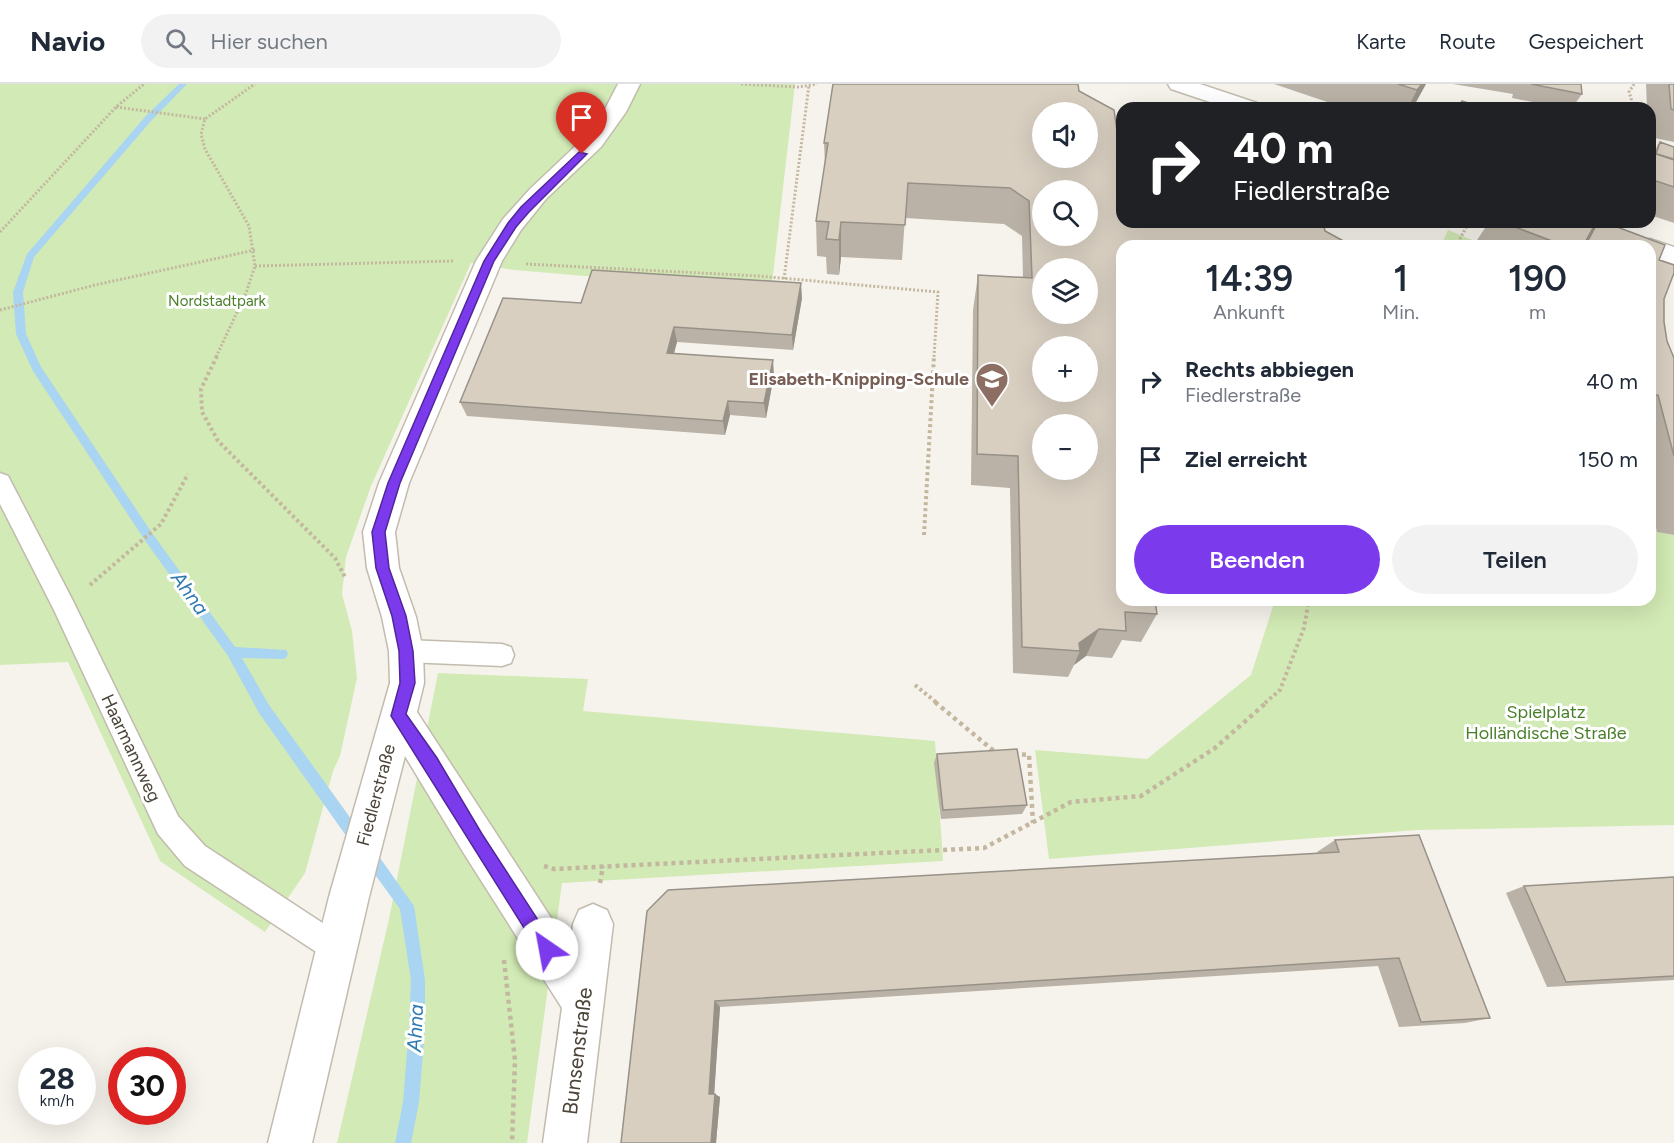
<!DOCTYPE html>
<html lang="de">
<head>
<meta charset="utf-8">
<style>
  :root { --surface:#fff; --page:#f2f2f3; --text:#1f2937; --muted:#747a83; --line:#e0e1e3; --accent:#7c3aed }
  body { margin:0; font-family:Figtree,sans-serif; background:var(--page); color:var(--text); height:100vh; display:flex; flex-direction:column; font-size:22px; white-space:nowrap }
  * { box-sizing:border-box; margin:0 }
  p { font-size:20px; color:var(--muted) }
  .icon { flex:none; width:33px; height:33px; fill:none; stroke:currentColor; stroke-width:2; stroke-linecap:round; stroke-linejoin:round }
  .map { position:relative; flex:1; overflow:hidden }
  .details { position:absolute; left:1116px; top:156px; width:540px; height:366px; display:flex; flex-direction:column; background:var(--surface); border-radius:18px; box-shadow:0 6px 24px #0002 }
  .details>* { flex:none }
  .hud { position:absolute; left:1116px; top:18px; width:540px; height:126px; border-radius:18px; box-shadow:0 6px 24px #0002; background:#202124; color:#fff; overflow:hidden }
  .fabs { position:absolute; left:1032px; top:18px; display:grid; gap:12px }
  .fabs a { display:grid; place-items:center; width:66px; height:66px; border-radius:50%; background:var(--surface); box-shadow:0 6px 24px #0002; font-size:30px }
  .speed { position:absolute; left:18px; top:963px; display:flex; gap:12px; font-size:30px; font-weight:700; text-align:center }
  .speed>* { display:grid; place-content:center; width:78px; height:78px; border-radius:50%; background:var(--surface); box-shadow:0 6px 24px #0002; line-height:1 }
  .speed small { font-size:15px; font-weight:400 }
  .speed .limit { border:9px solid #d22; background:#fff; color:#111 }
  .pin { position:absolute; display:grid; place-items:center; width:51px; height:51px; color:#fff; margin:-62px -26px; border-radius:50% 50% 50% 0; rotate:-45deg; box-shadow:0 0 6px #0007 }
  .pin .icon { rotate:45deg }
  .me { position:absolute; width:66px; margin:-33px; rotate:327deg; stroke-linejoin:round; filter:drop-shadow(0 0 4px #0008) }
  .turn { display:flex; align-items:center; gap:21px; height:126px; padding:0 18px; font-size:27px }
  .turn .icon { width:78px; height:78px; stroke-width:2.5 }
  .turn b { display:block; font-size:42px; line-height:51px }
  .eta { display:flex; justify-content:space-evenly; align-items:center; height:102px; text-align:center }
  .eta b { font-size:36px; font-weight:600; line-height:42px }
  .primary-button { display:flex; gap:12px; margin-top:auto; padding:12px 18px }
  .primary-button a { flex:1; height:69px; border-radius:36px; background:var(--accent); color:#fff; font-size:24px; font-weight:600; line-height:69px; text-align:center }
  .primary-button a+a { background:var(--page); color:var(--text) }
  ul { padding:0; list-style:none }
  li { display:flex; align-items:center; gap:18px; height:78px; padding:0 18px }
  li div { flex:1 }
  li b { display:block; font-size:22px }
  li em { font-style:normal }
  header { display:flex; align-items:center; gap:36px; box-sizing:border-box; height:84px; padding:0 30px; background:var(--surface); border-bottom:2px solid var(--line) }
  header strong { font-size:28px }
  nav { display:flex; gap:33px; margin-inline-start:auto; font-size:21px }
  .search { width:420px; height:54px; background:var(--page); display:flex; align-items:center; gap:15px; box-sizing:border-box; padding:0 21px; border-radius:33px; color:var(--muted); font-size:22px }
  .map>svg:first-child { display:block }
  .green { fill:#d2eab5 }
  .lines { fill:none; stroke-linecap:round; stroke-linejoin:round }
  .stream { fill:#a9d4f2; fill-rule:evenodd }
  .service-casing { stroke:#c2bbae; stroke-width:3 }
  .minor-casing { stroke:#c2bbae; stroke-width:3 }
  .path-far2 { stroke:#c4b79f; stroke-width:3; stroke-dasharray:2 2; stroke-linecap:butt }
  .path-far1 { stroke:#c4b79f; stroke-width:4; stroke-dasharray:3 3; stroke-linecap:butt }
  .path { stroke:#c4b79f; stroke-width:4.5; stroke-dasharray:4 4; stroke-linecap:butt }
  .service { fill:#fff; fill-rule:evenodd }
  .minor { fill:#fff; fill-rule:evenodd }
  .wall { fill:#bab2a6 }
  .shaded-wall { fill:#979187 }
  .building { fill:#d8cfc1; stroke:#979187; stroke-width:1.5; fill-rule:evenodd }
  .route { fill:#7c3aed; stroke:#51269a; stroke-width:1.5 }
  .labels { text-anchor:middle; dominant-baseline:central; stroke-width:6; stroke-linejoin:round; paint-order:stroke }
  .far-park-label { font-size:15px; fill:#4a7f2a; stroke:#fff }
  .education-label { font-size:18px; font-weight:bold; fill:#785e54; stroke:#fff; text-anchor:end }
  .park-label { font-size:18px; fill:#4a7f2a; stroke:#fff }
  .street-label { font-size:18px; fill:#4b4439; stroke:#fff }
  .water-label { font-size:20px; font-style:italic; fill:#2e7ab2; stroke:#fff }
  .near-street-label { font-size:21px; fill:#4b4439; stroke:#fff }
</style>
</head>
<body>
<header>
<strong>Navio</strong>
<div class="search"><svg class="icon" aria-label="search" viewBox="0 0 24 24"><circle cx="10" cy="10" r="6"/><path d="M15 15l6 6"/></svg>Hier suchen</div>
<nav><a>Karte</a><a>Route</a><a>Gespeichert</a></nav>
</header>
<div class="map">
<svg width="1674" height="1059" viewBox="0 0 1674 1059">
  <rect width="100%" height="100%" fill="#f6f3ec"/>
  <path class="green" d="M0,0H795L771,208L515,186L471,179L371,402L346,473L342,510L352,547L357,594L340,672L333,687L305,789L265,848L160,777L68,578L0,581Z
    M1448,146L1487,162H1441Z
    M1650,419L1657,448L1674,451V741L1417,746L1049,775L1035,666L1147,675L1251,591L1275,516H1650Z
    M438,589L588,595L583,627L935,657L943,777L562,799L527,1059H337L389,835Z"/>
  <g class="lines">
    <path class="stream" d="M179,0H187L151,37L34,173L23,208L26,250L41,283L152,449L235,563L286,566L288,570L286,574L282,575L242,574L269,621L362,750L364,755L362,760L357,762L352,760L259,629L228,572L144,455L33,287L16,250L13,208L27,170L145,33Z
      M368,762L373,764L414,822L425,896V944L419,1018L411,1059H395L403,1018L409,944L411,896L400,825L363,774L361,769L363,764Z"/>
    <g class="service-casing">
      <path id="service" d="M0,389L8,392L72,515L178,732L205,762L347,855L352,865L347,875L337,880L327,875L185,782L158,750L54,526L0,420Z
        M406,556L502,560L511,563L514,571L511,579L502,582L406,578L397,575L394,567L397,559Z"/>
    </g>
    <g class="minor-casing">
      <path id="minor" d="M618,0H640L626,28L601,63L546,115L521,146L502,177L409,399L395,448L399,484L416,533L423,567L424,599L417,628L570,863L573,840L579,826L593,820L607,826L613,840L587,1059H543L562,924L463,768L405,672L369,813L312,1059H268L329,813L390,599L389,567L382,533L367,484L363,448L379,399L476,177L503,135L530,105L585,53L604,27Z
        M1168,0H1200L1257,19L1260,24H1228L1171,5Z
        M1650,155L1674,163V180L1650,172V162H1638L1641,157Z"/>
    </g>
    <path class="path-far2" d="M741,0L798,3L817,0
      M1634,0L1629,8L1634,24
      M116,23L205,35
      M1650,58L1662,63
      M0,148L116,23L144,0
      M1456,162L1469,138
      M526,180L758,192L938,208L934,273
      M255,182L453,177
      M784,195L809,1
      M0,226L95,201L255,166
      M216,273L246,209L255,182L249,142L205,65L201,50L205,35L255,0"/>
    <path class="path-far1" d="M217,272L201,305L202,328L218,357L335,474L345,493
      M924,451L934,272
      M90,501L161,440L188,390
      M915,601L937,619
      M1265,619L1280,606L1304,544L1309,516"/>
    <path class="path" d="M935,618L995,668
      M1014,670L1029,671L1033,739
      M544,782L554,785L984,764L1071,718L1141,712L1215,664L1267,618
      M600,799L603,782
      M504,876L515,976L512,1059"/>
    <use href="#service" class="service"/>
    <use href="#minor" class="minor"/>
  </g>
  <path class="wall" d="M1274,0H1426L1412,24H1345Z
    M1453,0H1581L1582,10L1572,24H1563L1512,14L1513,10Z
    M1646,0H1674V58L1650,53V24H1647Z
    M1079,7L1122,162L1157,530L1141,558L1122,556L1112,574L1086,572L1074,581L1068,593L1013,589L1010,404L971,401L973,226L978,191L1023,194L1022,152L1004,140L905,134L902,176L841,173L839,191L827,190L826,173L817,172L816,137L825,81L824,59Z
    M1660,58L1674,63V139L1650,131V68L1653,69Z
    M1489,138H1584L1594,142L1597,138H1604L1665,161L1659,176L1674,181V189L1664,215V238L1667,257L1674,274V451L1657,448L1650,419V162H1491L1477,156Z
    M802,214L793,266L677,258L674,269L774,291L766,334L730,331L725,351L467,332L460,318L581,219Z
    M937,670L1027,721L1022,730L941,735L934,679Z
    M1335,756L1490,934L1465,939L1399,943L1378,882L720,923L714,1010L720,1013L716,1059H621L647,827L1318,769L1317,768Z
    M1674,793V896L1547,903L1506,809L1524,802Z"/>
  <path class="shaded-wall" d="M1422,0H1426L1415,20L1412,24H1408L1417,6Z
    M841,138V173L839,191V156Z
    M801,199L802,214L793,266L792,251Z
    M674,243L677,258L670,284L667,269Z
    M773,276L774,291L766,334L764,319Z
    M728,317L730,331L725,351L723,337Z
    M1099,545L1086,572L1074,581L1080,567L1079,559Z
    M715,917L720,923L714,1013L709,1010Z
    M715,1010L720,1013L716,1059H711Z"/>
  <path class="building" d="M833,0H1078L1079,7L1114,26L1122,83V138H1323L1325,147L1349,160V162H1122V516H1155L1157,530L1125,528L1126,547L1099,545L1079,559L1080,567L1022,563L1018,372L977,370L978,191L1032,194L1029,117L1010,104L908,99L905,141L841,138L839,156L826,155L829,138L816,137L828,59H824ZM1042,28H1088V74H1042ZM1042,106H1088V152H1042ZM1042,184H1088V230H1042ZM1042,262H1088V308H1042ZM1042,340H1088V386H1042Z
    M1398,0H1422L1417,6Z
    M1531,0H1581L1582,10Z
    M1669,0H1674V26L1671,25Z
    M1462,17L1484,24H1457Z
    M1660,58L1674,63V76L1656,70Z
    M1650,68L1674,75V103L1650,95Z
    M1502,138H1584L1594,142L1583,162H1565Z
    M1598,138H1604L1665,161L1659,176L1674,181V189L1664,215V238L1667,257L1674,274V372L1658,311H1650V162H1585Z
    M592,186L801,199L792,251L674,243L667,269L773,276L764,319L728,317L723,337L460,318L503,214L581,219Z
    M1017,665L1027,721L943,726L937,670Z
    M1419,751L1490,934L1421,938L1399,874L715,917L709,1010H715L711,1059H621L647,827L668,806L1339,768L1335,756Z
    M1674,793V892L1566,898L1524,802Z"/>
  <path class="route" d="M579,68L587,70L529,128L516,143L494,177L400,399L385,448L389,484L406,532L413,567L415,599L406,630L437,674L482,750L553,859L556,865L553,871L547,874L541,871L391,632L400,599L399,567L392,532L376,484L372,448L388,399L484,177L508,139L521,123Z"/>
  <defs>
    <g id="school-pin" transform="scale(1.725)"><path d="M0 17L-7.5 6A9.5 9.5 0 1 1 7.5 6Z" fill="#8d6e63" stroke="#fff"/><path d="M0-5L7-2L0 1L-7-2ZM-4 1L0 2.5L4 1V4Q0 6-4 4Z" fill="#fff"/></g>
  </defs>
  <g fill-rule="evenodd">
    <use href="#school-pin" x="992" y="295"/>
  </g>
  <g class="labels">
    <g class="far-park-label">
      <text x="217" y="217">Nordstadtpark</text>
    </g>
    <g class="education-label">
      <text x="969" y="295">Elisabeth-Knipping-Schule</text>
    </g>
    <g class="park-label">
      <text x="1546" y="628">Spielplatz<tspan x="1546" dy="21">Holländische Straße</tspan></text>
    </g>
    <g class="street-label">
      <text transform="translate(131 664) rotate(65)">Haarmannweg</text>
      <text transform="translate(376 711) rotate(-75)">Fiedlerstraße</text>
    </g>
    <g class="water-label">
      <text transform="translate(190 509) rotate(54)">Ahna</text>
      <text transform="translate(415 944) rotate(-87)">Ahna</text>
    </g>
    <g class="near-street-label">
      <text transform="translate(577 967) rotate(-83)">Bunsenstraße</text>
    </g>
  </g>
</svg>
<div class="fabs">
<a><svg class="icon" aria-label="sound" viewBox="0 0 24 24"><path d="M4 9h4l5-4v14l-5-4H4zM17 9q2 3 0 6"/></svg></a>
<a><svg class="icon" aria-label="search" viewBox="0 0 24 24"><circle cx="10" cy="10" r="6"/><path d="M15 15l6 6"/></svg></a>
<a><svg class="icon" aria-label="layers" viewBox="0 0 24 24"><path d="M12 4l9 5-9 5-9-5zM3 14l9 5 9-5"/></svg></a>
<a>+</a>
<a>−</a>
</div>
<div class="speed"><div>28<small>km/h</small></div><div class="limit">30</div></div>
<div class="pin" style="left:582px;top:70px;background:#d93025"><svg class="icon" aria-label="arrive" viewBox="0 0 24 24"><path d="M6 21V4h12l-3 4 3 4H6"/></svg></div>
<svg class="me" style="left:547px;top:865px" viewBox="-20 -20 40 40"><circle r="19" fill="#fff"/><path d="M0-13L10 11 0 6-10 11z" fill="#7c3aed"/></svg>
<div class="hud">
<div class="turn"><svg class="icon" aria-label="right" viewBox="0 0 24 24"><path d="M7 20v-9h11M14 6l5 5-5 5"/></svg><div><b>40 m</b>Fiedlerstraße</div></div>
</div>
<section class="details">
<div class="eta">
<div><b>14:39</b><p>Ankunft</p></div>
<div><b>1</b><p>Min.</p></div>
<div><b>190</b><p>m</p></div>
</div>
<ul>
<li><svg class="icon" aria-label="right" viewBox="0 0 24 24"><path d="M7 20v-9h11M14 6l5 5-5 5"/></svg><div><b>Rechts abbiegen</b><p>Fiedlerstraße</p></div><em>40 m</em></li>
<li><svg class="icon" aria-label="arrive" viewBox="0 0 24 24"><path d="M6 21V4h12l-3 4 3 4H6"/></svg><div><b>Ziel erreicht</b></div><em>150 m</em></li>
</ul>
<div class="primary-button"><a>Beenden</a><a>Teilen</a></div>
</section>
</div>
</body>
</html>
